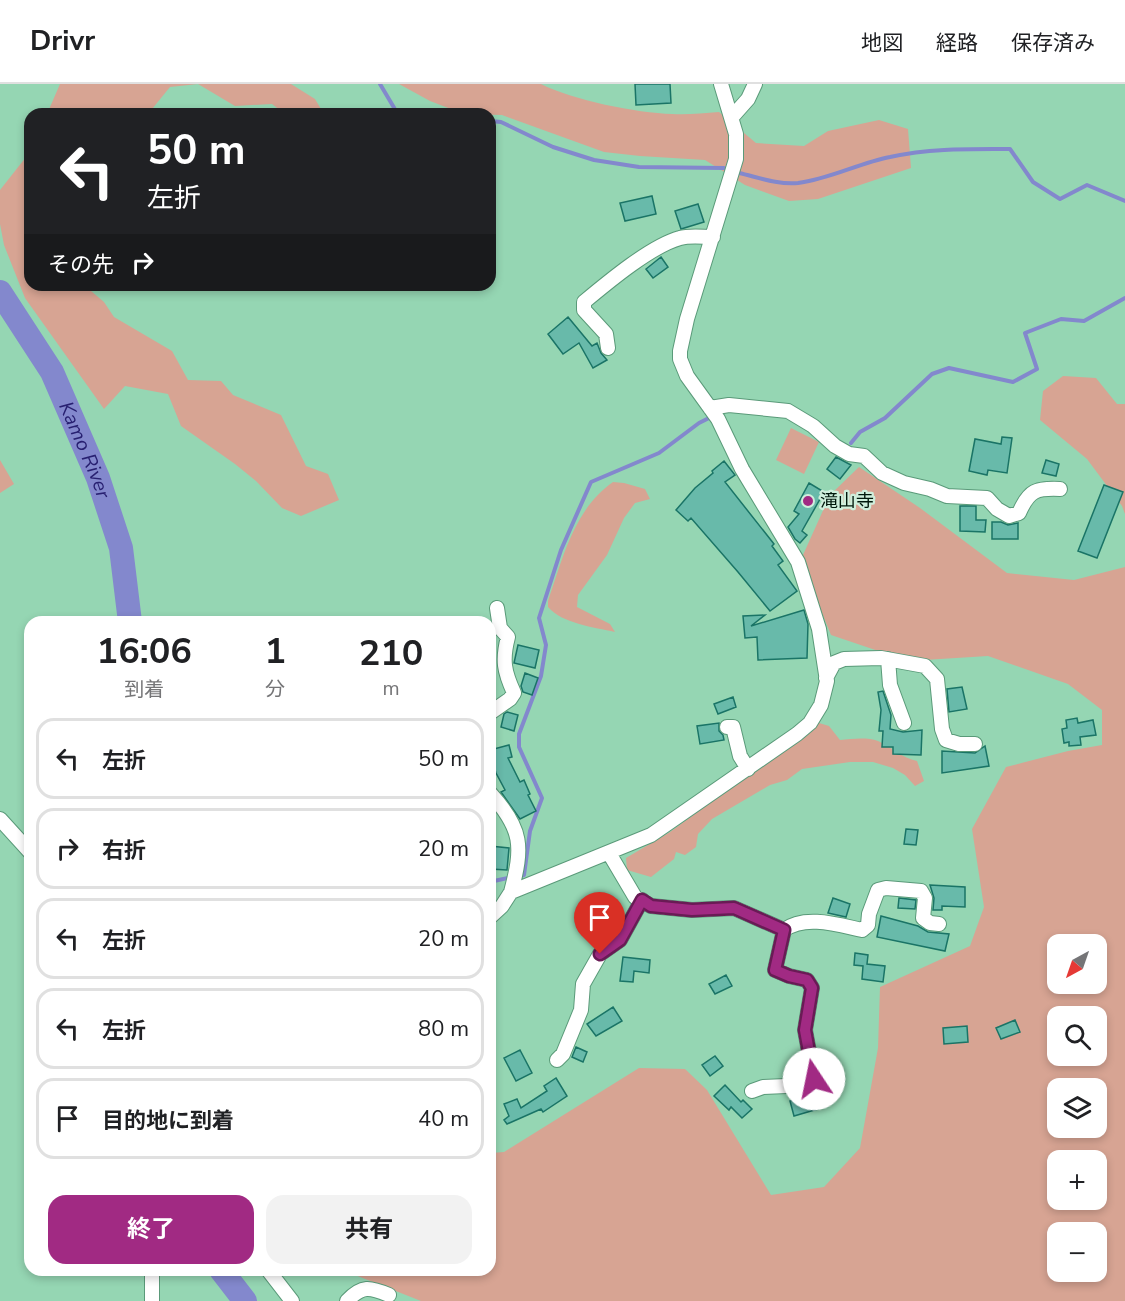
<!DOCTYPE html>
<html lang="ja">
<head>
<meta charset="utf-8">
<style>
  :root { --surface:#fff; --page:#f2f2f2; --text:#202124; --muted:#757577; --line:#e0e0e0; --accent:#a12a83 }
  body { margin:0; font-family:"Nunito Sans","Noto Sans JP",sans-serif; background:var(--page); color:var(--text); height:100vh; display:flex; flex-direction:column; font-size:22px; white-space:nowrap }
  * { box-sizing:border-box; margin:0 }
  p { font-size:20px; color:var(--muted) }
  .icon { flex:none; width:33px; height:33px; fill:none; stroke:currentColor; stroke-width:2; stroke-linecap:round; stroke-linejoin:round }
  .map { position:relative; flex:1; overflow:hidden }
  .side { position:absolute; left:24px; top:532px; width:472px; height:660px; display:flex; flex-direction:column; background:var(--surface); border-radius:18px; box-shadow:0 3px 9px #0003 }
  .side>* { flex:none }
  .hud { position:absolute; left:24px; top:24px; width:472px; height:183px; border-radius:18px; box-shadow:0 3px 9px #0003; background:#202124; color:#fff; overflow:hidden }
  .needle { width:39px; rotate:220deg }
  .tools { position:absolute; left:1047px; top:850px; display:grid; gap:12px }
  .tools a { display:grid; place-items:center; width:60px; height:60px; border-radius:12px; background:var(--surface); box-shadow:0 3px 9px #0003; font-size:30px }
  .pin { position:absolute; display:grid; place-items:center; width:51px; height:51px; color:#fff; margin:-62px -26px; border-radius:50% 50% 50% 0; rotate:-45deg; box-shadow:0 0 6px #0007 }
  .pin .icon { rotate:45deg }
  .me { position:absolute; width:66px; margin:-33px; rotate:349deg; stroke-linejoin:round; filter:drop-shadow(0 0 4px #0008) }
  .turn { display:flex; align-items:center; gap:21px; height:126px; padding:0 24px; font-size:27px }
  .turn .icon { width:78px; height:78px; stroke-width:2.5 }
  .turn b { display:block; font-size:42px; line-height:51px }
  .then { display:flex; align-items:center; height:57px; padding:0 24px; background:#0003; gap:12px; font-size:22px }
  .eta { display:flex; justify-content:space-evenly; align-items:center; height:102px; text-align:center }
  .eta b { font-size:36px; font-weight:700; line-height:42px }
  .action { display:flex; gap:12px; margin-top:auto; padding:12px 24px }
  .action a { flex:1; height:69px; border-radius:18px; background:var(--accent); color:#fff; font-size:24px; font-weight:700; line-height:69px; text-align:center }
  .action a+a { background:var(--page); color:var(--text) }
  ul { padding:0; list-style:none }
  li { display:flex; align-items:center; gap:18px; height:81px; margin:0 12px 9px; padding:0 12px; border:3px solid var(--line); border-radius:18px }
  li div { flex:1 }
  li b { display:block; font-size:22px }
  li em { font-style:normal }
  header { display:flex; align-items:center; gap:36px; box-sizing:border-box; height:84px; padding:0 30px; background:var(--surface); border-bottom:2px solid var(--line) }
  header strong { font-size:28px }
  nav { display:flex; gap:33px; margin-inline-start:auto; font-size:21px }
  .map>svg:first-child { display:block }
  .green { fill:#d7a493; fill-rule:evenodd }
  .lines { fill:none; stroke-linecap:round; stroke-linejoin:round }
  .stream { stroke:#8388cd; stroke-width:4 }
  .river { stroke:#8388cd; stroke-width:24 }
  .building { fill:#68baaa; stroke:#1a7466; stroke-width:1.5 }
  .minor-casing { stroke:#5a9a79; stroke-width:16 }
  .minor { stroke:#fff; stroke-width:14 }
  .route-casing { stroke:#691b55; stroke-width:15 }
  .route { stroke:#a12a83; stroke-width:10 }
  .poi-dot { fill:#a12a83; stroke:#cfefdc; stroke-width:2 }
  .labels { text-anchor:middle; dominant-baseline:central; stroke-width:4.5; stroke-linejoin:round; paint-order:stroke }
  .poi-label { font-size:18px; fill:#00170b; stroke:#cfefdc; text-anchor:start }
  .water-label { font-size:20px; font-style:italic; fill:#282071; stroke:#cfefdc }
</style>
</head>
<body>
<header>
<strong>Drivr</strong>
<nav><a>地図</a><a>経路</a><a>保存済み</a></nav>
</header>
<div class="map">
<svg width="1125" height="1217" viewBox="0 0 1125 1217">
  <rect width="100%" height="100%" fill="#95d6b3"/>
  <path class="green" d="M60,0H291L315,15L324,30H285L272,20L235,22L198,0L170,3L148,30H47Z
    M399,0H541C572,16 637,29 672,30C688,31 703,29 719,28L756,59L804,62L828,47L879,36L908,45L911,84L818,115L789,117L745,101L705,76L640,72L604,68L502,31L464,30L430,17Z
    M30,68V201H84L104,218L114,233L172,267L188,296L221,297L233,311L281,331L306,382L328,390L339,416L301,432L282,424L256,397L235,380L181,342L168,310L125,302L104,325L25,214L4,161L0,140V106Z
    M1063,292L1096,294L1117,320H1125V430L1122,422L1087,375L1040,336L1043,307Z
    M791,344L819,358L804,390L776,376Z
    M0,376L14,400L0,409Z
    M859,383L920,424L1007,489L1074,496L1125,483V1217H421L345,1187L490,1186L491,1069L504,1068L639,984L685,985L707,1006L771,1111L824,1103L860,1064L878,964L880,903L970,862L984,823L972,745L1006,683L1068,667L1102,661V626L1068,600L988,572L908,577L831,551L815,512L803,471L830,411ZM1058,861H1096V900H1058ZM1058,933H1096V972H1058ZM1058,1005H1096V1044H1058ZM1058,1077H1096V1116H1058ZM1058,1149H1096V1188H1058Z
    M613,398L624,399L645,405L650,415L635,419L624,434L607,471L578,511L577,523L610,540L615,548C594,543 563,540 548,523V517C563,474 574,425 613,398Z
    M819,639L829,642L840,656C852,655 867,653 878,657C892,663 902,674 917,677L924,697L915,702L905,691L893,684L873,678H850L802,685L787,696L770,701L712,735L698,750L696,763L685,771L676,768L674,775L651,793L627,786L626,774L670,748Z"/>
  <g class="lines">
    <path class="stream" d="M380,0L396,27L404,30
      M490,37L501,38L553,63L594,76L639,83L724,84
      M739,89C757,93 778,101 798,99C830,95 859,79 890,73C930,64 969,65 1010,65L1033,98L1060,115L1087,101L1125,117
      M851,359L860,348L885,334L932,290L949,284L1013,298L1037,285L1025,249L1061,235L1084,237L1125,214
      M520,792L524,791L530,747L542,714L519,663V650L541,592L546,561L539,534L561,466L591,398L659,369L699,339L713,332
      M490,796L494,797L512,793"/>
    <g class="river">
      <path id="s1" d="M0,208L52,288L98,394L121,464L130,538"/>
      <path d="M221,1186L245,1217"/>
    </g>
  </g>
  <path class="building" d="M635,0H670L671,19L636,21Z
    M652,112L656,130L625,137L620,119Z
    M698,120L704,138L681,145L675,127Z
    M661,173L668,183L653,194L646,185Z
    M568,233L592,262L597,259L601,269L607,276L593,284L579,259L563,270L548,250Z
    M1002,353L1012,354L1007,389L988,386L987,391L969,387L975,355L1001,360Z
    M836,373L851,381L840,395L827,385Z
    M1046,376L1059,380L1056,392L1042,389Z
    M724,377L735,391L725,398L774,460L772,462L783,477L778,481L797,507L770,527L738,488L691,434L688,437L676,426L695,404L713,389L712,387Z
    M809,399L824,408L802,447L807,451L800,459L795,455L788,443L799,430L794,427Z
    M1104,401L1123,408L1097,474L1078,467Z
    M960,422H976V436H986L985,448L960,447Z
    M992,438H1001L1008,441L1018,439V455H992Z
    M804,526L808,540L807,574L758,576L757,553L745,554L743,532L765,531L751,542Z
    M518,561L539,566L535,584L514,579Z
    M525,589L538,594L532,611L523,608L521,602Z
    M962,603L967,625L949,628L947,605Z
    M883,607L891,631L890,645L903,648L922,646L921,671L893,670V663H882L883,647H879L881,626L878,608Z
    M733,613L736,623L718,630L714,620Z
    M507,628L518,631L514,647L501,643L504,630Z
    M1077,634L1078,639L1093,636L1096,651L1080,653L1081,661L1069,662V658L1064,659L1062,645L1067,644L1066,636Z
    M719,639V647L723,651L724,656L700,660L697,642Z
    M509,661L512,673L508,674L520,698L524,696L530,710L528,711L536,727L520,735L501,708L505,706L496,689L490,671V666Z
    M985,662L989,682L942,689V667L975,669Z
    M906,745L918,746L916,761L904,760Z
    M490,762L509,764L507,786L490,785Z
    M930,801L965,803V823L942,822V826H933L934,814Z
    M833,814L850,820L846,833L828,829Z
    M899,814L916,816L915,825L898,824Z
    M881,832L918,842L928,848L949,850L945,867L877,853Z
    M855,869L868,871L867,880L885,882L883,898L862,895L863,882L854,881Z
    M623,873L650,876L649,889L634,887L633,898L620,897Z
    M726,891L732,902L715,910L709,900Z
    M613,923L622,937L596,952L587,940Z
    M1015,936L1020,948L1001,955L996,944Z
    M967,942L968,958L944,960L943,944Z
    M576,963L587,968L583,978L572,973Z
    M520,966L532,989L516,997L504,974Z
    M715,972L723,982L710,992L702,981Z
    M556,994L567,1012L543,1028L541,1025L507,1040L504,1036L509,1032L504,1020L517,1015L521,1024L547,1007L544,1002Z
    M725,1001L741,1018L743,1016L752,1025L742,1034L731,1023L729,1026L714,1012Z
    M813,1010L818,1025L794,1032L790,1017Z"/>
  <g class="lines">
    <g class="minor-casing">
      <path id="minor" d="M732,33L748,15L755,0
        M608,264L606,250L584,226V218C608,198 651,162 680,154C690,151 703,153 713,153
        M710,324L729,321L788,327L813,342L835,362L849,370L864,372L882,389L904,399L930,405L947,412L987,414L997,425L1009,432L1019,429C1029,406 1036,404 1060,405
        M888,575L890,601L904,639
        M826,594L834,579L844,575L881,574L925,582L937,595L942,645L946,656L959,660H975
        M490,629L510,615L514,609C504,587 502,576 508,553L500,544L497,524
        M727,643H733L740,672L748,685
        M490,709C523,745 523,763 511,808
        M0,735L30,768
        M609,769L635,813L651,822L692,826L734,824L784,846C805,830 839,841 862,846L868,841L869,830L878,806L886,804L921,807L925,814L923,834L930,839L939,840
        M490,833L502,822L511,808L651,751L797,650L810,639L821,621L827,597L819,545L798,478L742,385L718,335L687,292L680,275V267L687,235L736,75V50L721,0
        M557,976L563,970L581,926L583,900L600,870L620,856L642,816
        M752,1007L763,1003L810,1001L814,995L805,946L812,904L807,896L789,892L775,886L784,846
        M268,1186L292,1217
        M152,1217V1186
        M347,1217C362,1201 370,1203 389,1211"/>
    </g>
    <use href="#minor" class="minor"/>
  </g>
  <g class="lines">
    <g class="route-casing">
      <path id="route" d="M600,870L620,856L642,816L651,822L692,826L734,824L784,846L775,886L789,892L807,896L812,904L805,946L814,995"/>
    </g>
    <use href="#route" class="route"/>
  </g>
  <circle class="poi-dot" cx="808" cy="417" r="6"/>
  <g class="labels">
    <g class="poi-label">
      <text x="820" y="417">滝山寺</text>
    </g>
    <g class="water-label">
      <text stroke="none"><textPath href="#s1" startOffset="180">Kamo River</textPath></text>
    </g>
  </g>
</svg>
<div class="tools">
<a><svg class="needle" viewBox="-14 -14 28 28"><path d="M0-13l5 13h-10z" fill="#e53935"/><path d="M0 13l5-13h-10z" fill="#757577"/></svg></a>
<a><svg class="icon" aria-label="search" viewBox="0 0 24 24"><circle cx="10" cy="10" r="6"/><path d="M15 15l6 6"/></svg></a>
<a><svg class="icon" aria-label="layers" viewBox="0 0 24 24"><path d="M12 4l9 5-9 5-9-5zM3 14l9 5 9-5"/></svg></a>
<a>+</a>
<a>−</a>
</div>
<div class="pin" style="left:600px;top:870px;background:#d93025"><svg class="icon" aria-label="arrive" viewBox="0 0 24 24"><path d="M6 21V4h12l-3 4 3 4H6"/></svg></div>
<svg class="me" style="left:814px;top:995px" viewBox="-20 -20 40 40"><circle r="19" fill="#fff"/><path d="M0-13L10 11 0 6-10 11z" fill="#a12a83"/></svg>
<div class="hud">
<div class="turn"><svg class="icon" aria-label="left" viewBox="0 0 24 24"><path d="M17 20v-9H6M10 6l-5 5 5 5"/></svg><div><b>50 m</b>左折</div></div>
<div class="then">その先<svg class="icon" aria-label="right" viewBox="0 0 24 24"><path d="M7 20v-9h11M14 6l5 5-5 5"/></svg></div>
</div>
<section class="side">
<div class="eta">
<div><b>16:06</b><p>到着</p></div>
<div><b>1</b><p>分</p></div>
<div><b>210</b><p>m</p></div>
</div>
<ul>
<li><svg class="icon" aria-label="left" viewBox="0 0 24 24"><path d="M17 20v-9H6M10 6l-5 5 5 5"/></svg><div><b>左折</b></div><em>50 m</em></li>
<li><svg class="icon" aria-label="right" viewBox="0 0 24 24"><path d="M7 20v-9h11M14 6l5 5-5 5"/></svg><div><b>右折</b></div><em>20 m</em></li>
<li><svg class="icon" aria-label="left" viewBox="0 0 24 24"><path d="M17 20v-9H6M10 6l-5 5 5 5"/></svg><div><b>左折</b></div><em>20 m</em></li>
<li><svg class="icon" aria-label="left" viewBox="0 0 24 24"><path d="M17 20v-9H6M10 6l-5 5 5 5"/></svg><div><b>左折</b></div><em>80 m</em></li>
<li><svg class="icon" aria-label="arrive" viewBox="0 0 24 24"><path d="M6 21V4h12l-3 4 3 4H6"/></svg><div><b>目的地に到着</b></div><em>40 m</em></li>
</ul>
<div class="action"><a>終了</a><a>共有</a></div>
</section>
</div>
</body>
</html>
